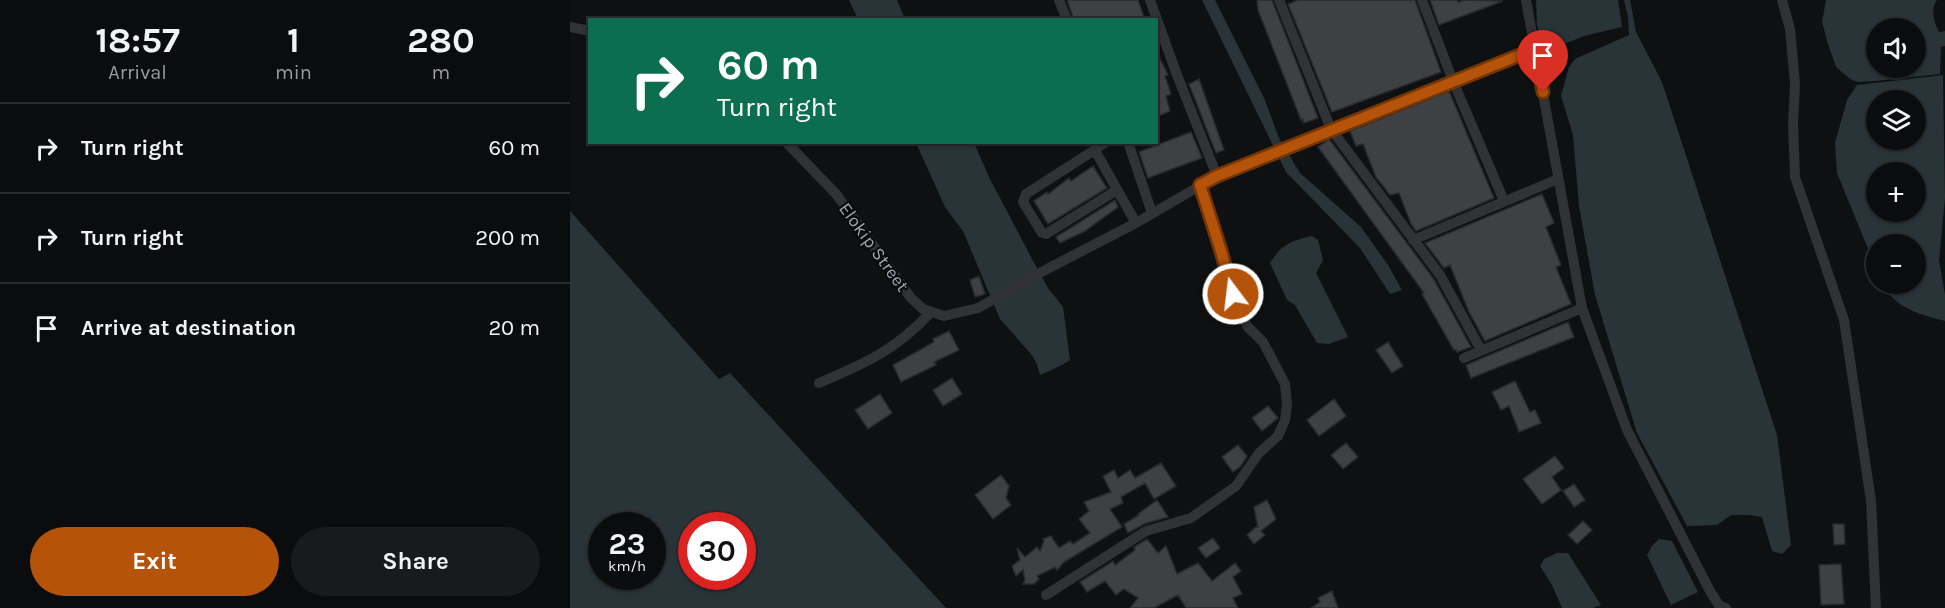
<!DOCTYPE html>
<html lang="en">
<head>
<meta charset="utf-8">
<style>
  :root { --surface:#0b0c0d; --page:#191a1b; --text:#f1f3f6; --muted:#9a9b9d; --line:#2b2c2e; --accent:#b45309 }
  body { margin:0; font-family:Karla,sans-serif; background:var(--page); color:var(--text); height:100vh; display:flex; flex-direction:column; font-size:22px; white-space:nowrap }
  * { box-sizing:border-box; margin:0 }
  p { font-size:20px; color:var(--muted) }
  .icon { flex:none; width:33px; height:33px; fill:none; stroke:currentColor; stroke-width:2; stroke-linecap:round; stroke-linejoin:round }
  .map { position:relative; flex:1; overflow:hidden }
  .details { display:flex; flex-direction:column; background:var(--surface); width:570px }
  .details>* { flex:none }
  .banner { position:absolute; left:18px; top:18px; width:570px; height:126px; border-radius:0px; box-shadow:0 2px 4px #0004,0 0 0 2px var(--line); background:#0b6e4f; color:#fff; overflow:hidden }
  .tools { position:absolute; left:1296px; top:18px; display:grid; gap:12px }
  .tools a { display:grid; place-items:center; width:60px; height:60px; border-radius:50%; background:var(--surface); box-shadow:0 2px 4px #0004,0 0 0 2px var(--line); font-size:30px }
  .speed { position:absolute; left:18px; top:512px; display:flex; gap:12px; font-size:30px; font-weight:700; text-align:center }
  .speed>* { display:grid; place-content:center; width:78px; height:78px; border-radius:50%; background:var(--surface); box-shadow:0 2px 4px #0004,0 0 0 2px var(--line); line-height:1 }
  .speed small { font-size:15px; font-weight:400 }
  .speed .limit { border:9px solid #d22; background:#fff; color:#111 }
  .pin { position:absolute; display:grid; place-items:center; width:51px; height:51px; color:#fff; margin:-62px -26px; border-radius:50% 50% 50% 0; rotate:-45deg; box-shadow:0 0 6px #0007 }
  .pin .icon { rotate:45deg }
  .me { position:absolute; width:66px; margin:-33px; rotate:345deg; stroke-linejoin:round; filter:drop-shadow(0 0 4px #0008) }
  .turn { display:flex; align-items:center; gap:21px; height:126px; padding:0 30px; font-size:27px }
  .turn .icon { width:78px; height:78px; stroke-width:2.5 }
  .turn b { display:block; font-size:42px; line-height:51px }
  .eta { display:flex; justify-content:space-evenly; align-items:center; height:102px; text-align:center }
  .eta b { font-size:36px; font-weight:700; line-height:42px }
  .cta { display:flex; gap:12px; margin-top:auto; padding:12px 30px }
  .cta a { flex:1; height:69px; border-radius:36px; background:var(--accent); color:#fff; font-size:24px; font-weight:700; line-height:69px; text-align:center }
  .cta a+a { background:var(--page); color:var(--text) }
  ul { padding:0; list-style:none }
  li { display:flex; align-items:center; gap:18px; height:90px; padding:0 30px; border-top:2px solid var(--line) }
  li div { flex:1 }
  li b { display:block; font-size:22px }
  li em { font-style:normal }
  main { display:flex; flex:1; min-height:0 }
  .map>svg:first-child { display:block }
  .water { fill:#293439; fill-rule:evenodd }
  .building { fill:#3e4044; stroke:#292a2d; stroke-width:1.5 }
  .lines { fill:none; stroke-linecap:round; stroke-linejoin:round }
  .minor { stroke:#303236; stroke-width:10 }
  .route-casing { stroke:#753606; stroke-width:15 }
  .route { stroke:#b45309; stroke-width:10 }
  .labels { text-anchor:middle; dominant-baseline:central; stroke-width:4.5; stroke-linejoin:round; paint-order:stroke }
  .street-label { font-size:18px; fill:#a0a8b2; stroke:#0a0b0c }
</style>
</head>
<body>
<main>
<section class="details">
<div class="eta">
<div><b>18:57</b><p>Arrival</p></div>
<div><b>1</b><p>min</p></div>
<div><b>280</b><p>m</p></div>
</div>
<ul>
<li><svg class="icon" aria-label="right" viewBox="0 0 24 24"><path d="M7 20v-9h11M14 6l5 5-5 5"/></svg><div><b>Turn right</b></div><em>60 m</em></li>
<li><svg class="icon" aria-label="right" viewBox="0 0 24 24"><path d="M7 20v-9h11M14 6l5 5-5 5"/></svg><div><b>Turn right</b></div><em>200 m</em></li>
<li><svg class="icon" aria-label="arrive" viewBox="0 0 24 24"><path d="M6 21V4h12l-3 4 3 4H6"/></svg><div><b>Arrive at destination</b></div><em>20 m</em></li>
</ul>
<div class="cta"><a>Exit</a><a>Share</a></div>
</section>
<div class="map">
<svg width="1375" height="608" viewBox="0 0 1375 608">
  <rect width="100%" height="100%" fill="#0f1011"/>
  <path class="water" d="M279,0H327L335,19H288Z
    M632,0H645L694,98L709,138L730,173L791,227L818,265L832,290L820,294L790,248L716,172Z
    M966,0H1048L1052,27L1014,36L982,49L975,46L967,26Z
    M1054,0H1060L1066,32L1092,82L1207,435L1221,545L1212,554L1202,551L1192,517L1179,515H1161L1147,525L1117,526L1067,433L1025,295L1009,206L1003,135L991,96L999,67L1005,59L1059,35L1058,16Z
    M1256,0H1367C1360,9 1364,22 1369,32L1375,31V46L1371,47L1370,74L1305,81L1287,82L1280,79L1266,67L1258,44L1252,22ZM1306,28H1346V68H1306Z
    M1373,75L1375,198L1369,260L1375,295V321C1351,315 1324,308 1313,284H1346V244H1306V264L1296,244L1267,173L1265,143L1277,100L1287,85ZM1346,100V140H1306V100ZM1346,172V212H1306V172Z
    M346,143H404L420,179L462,259L478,288L493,307L500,360L492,365L470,375L466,362L461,354L430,319L393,231L375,207Z
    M0,211L149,379L160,373L376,608H0ZM32,525H82V576H32ZM122,525H172V576H122Z
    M742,236L748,240L753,260L746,273L778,337L759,344L747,343L725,305L717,300L700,263C712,244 721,241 742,236Z
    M1089,539L1102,541L1128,592L1101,605L1077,555L1082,546Z
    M987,553H998L1031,605L1023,608H992L982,585L970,566L974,559Z"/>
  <path class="building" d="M497,0H568L575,20H504Z
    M687,0H702L748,118L734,123L733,119L731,120L688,10Z
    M728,0H845L871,72L762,112L718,4Z
    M860,0H887L888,2L894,0L933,1L869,25Z
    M586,50L598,75L595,76L601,94L596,96L600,111L586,117Z
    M629,79L654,150L646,153L619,84Z
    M879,91L924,198L846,231L841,224L829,193L820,195L806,177L793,144L786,146L780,131Z
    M621,132L632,158L578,178L569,152Z
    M759,139L863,278L901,347L887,352L886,349L884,350L852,294L854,293L748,147Z
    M523,166L537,188L478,224L464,201L477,192L478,194L499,178L501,181Z
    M972,194L984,223L976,227L991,265L986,267L1001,304L915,341L899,312L880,265L874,268L855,243Z
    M545,200L548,207L515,231L490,243L486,237Z
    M409,276L415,294L405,297L400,280Z
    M998,322L1004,337L901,378L896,365Z
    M379,331L389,350L364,362L366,365L331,382L323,365L364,342L363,339Z
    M818,342L833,366L822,373L806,350Z
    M382,378L392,394L373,406L363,390Z
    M945,381L960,412L965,410L971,423L949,432L939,406L931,410L922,392Z
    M310,394L322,413L298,429L285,410Z
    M764,399L776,416L749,436L737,420Z
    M698,406L708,418L692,431L682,418Z
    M776,443L788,457L773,469L761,455Z
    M668,445L677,456L671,466L663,472L652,457Z
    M985,456L994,468L982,477L991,490L972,504L953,479Z
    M591,463L606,486L584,499L575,483L551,497L553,503L540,509L552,527L494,562L487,570L485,567L467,576L469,579L464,584H453L455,580L453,570L446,576L442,566L450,560L447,548L455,557L467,547L470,551L474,541L473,539L481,536L489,548L500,541L503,544L520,533L509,519L519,511L514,502L541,492L533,476L544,470L548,478L560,470L565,478Z
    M431,475L439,486L436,498L441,505L423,519L405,495Z
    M1004,484L1015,500L1004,507L993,491Z
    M587,500L598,517L574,524L558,533L554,524L569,515L568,514Z
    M697,500L706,519L691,531L695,535L684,544L677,535L687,526L688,528L684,507Z
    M1013,521L1022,530L1007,544L998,535Z
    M1263,524H1274L1275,544L1264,545Z
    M643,538L650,548L636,558L628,548Z
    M577,539L588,553L596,546L607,574L628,563L642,581L665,563L671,571L663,577L672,594L663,598L668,608H616L608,595L584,608H560L568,598L554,589L546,595L535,581L517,592L510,582L543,561L545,565L565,550L564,547Z
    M1271,564L1274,604L1251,605L1249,565Z
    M762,591L768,608H741L750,602L748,598Z"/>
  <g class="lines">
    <path class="minor" d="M489,0L497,20
      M580,0L607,75L647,176
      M709,0L761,129L870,275L911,350
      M852,0L883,81L934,201
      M956,0L1012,308L1057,430L1140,591L1149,605L1156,608
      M1212,0L1220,29L1225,84L1223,124L1225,177L1274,320L1301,501L1306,608
      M0,27L20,31
      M216,142L266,194L341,298L353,309L374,316L408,308L479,268L566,223L647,176L965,49
      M558,142L582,213
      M523,151L536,142
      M547,190L476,234L472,233L453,202L456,194L523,151L527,154L566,223
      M843,240L988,179
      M894,358L1012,308
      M249,383C296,363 326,350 361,312
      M476,595L576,531L621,518L666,486L689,453L708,436L715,420L717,405L715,384L693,342L677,326L662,294L651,251L630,185"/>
  </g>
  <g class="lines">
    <g class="route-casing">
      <path id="route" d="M663,294L651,251L630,185L647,176L965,49L973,92"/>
    </g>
    <use href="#route" class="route"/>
  </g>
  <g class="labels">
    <g class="street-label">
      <text transform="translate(304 247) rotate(54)">Elokip Street</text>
    </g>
  </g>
</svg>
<div class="tools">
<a><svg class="icon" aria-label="sound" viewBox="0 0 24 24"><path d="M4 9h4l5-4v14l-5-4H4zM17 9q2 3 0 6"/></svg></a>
<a><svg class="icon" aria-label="layers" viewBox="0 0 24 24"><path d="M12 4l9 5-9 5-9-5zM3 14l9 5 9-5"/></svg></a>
<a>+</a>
<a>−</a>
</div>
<div class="speed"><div>23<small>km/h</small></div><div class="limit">30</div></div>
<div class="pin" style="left:973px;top:92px;background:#d93025"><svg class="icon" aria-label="arrive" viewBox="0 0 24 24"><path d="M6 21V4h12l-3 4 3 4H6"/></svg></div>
<svg class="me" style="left:663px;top:294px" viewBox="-20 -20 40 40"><circle r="17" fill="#b45309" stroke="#fff" stroke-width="3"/><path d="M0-11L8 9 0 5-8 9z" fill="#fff"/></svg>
<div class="banner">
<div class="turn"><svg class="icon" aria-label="right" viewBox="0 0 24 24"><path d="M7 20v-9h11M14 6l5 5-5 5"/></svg><div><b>60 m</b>Turn right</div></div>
</div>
</div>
</main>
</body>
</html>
